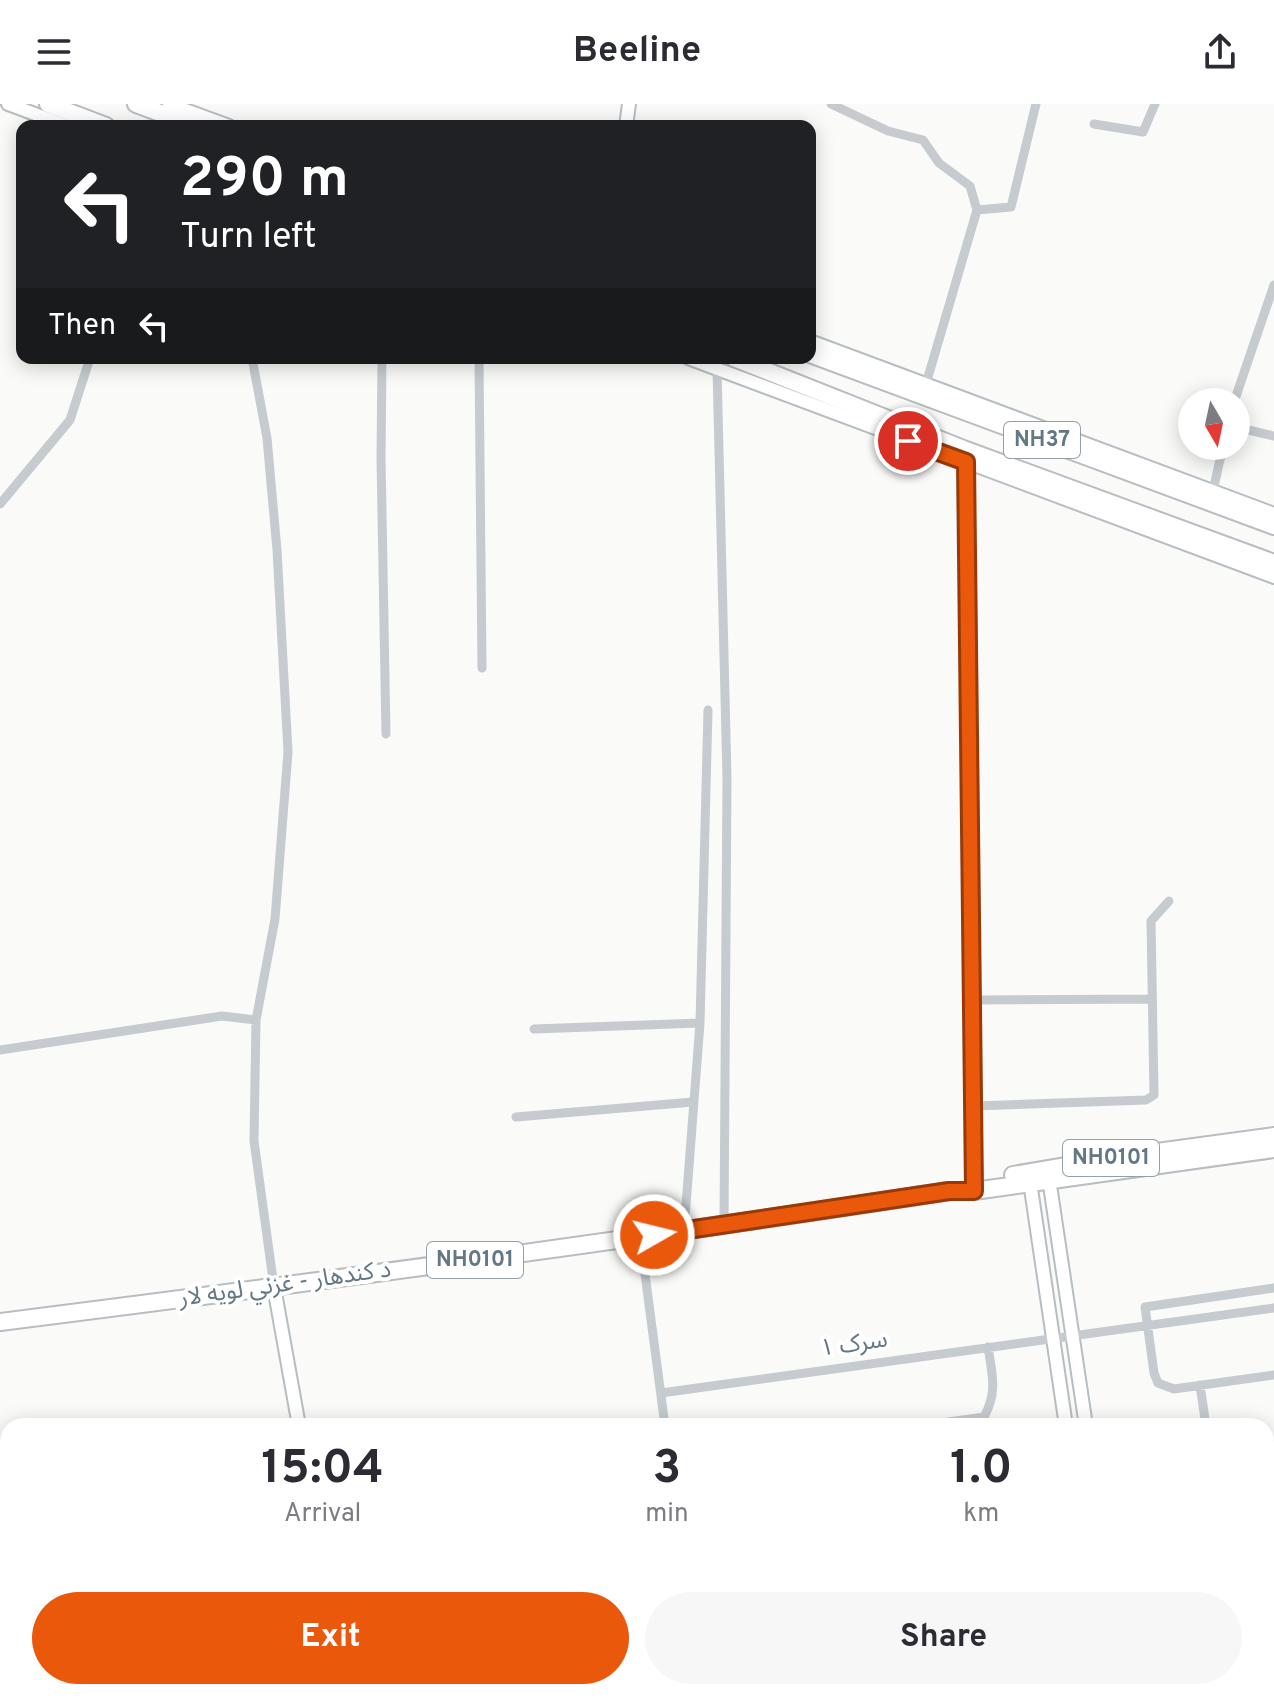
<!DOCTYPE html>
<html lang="en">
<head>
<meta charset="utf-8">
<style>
  :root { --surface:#fff; --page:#f7f7f7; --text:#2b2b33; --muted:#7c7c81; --accent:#ea580c }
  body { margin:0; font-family:Overpass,"Noto Sans Arabic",sans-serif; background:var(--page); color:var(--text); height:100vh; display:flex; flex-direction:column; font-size:30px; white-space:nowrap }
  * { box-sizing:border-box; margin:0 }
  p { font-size:26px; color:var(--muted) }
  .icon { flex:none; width:44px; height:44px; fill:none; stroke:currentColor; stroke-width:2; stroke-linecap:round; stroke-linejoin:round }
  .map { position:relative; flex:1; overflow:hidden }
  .panel { position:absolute; left:0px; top:1314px; width:1274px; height:282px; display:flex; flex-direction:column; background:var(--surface); border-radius:24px 24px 0 0; box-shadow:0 4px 20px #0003 }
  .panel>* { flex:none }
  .banner { position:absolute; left:16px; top:16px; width:800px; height:244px; border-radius:16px; box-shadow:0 4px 20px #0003; background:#202124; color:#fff; overflow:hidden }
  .needle { width:52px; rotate:171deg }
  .tools { position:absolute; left:1178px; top:284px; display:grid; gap:16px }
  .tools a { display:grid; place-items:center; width:72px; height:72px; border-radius:50%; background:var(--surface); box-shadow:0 4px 20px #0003; font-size:40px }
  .pin { position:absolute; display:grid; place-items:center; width:68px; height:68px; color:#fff; margin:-34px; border:4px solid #fff; border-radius:50%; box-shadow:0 2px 8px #0007 }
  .me { position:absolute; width:88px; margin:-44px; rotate:82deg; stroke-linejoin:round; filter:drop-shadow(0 0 6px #0008) }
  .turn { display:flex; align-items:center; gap:28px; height:168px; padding:0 32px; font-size:36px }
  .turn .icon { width:104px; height:104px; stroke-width:2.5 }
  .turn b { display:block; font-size:56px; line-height:68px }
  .then { display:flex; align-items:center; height:76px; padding:0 32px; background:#0003; gap:16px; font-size:30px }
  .eta { display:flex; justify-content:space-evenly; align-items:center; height:136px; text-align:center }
  .eta b { font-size:48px; font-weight:700; line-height:56px }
  .cta { display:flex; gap:16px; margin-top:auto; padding:16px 32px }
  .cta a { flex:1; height:92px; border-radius:48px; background:var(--accent); color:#fff; font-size:32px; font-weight:700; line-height:92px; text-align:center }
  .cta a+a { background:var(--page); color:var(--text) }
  header { display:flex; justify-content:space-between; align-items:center; height:104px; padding:0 32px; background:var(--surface); font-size:36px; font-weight:700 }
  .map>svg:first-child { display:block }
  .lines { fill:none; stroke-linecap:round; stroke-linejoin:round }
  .secondary-casing { stroke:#b7bec2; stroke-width:16 }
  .highway-casing { stroke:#b8bdc0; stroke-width:20 }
  .street { stroke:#c5cbce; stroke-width:9 }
  .secondary { stroke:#fff; stroke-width:12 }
  .highway { stroke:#fff; stroke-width:16 }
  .route-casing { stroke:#983908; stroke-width:20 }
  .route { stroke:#ea580c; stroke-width:14 }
  .labels { text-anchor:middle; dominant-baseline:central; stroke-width:8; stroke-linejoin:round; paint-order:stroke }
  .shield { fill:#fff; stroke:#92a0a9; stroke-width:2 }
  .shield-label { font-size:22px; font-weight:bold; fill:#637884 }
  .street-label { font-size:24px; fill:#637884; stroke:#fff }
</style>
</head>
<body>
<header><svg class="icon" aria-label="menu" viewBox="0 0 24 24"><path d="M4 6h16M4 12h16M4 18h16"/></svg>Beeline<svg class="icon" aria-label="share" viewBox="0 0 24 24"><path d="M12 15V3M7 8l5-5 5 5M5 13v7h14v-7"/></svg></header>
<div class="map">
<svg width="1274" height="1595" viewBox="0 0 1274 1595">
  <rect width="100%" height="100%" fill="#fafaf8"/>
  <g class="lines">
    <g class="secondary-casing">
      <path id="secondary" d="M8,0L67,22
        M169,0L229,22
        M626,22L629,0
        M810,237L1274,410
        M688,254L1274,473
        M1048,1068L1086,1322
        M1029,1071L1066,1322
        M274,1183L299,1322
        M1103,1588L1104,1595
        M1124,1588L1125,1595
        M332,1595V1588"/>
    </g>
    <g class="highway-casing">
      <path id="highway" d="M48,0L106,22
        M136,0L195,22
        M810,250L1274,422
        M734,254L966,346L1274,459
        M1013,1071L1113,1054L1274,1032
        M0,1218C317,1178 634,1136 949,1087H974L1274,1045"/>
    </g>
    <path class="street" d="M831,0L888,27L923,36L939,59L970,82L977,106
      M1094,20L1143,28L1155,0
      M252,254L267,334L277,446L288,648L275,815L256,916L254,1037L274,1183
      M382,254L381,354L386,630
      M479,254L482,564
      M717,265L727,674L724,1122
      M926,280L977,106L1011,103L1036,0
      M1234,298L1274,181
      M1236,323L1274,332
      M966,358L974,1087
      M1213,387L1223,342
      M0,400L70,316L90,254
      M973,896L1152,895
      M534,925L700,919
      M0,946L222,912L256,916
      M974,1002L1146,996L1154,991L1151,817L1169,797
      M516,1013L693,998
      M684,1127L700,919L708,606
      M645,1170L665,1322
      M1274,1184L1145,1203L1154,1269L1158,1279L1174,1285L1274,1271
      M1200,1281L1206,1322
      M661,1289L1274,1204
      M920,1322L984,1313C998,1288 992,1270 988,1243
      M1266,1358L1274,1357
      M0,1429L8,1427
      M1266,1440L1274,1439
      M0,1445L8,1444
      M1266,1525L1274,1524
      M100,1588L101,1595
      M111,1588L112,1595
      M679,1588L680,1595
      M702,1588L703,1595
      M986,1588L987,1595
      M1010,1588L1011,1595
      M1244,1588L1245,1595
      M123,1595L173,1588
      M757,1595L802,1588"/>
    <use href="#secondary" class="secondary"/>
    <use href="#highway" class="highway"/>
  </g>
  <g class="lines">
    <g class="route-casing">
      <path id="route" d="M654,1131L949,1087H974L966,358L908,337"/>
    </g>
    <use href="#route" class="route"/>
  </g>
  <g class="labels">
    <g class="shield">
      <rect x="1004" y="318" width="76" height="36" rx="6"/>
      <rect x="1063" y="1036" width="96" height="36" rx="6"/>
      <rect x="427" y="1138" width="96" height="36" rx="6"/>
    </g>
    <g class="shield-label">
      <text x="1042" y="336">NH37</text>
      <text x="1111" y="1054">NH0101</text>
      <text x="475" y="1156">NH0101</text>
    </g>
    <g class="street-label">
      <text transform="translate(285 1181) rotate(-8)">د کندهار - غزني لويه لار</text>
      <text transform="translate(854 1241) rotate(-8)">سرک ۱</text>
    </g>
  </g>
</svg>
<div class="tools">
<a><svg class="needle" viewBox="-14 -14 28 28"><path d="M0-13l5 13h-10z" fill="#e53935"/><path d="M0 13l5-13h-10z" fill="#7c7c81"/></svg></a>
</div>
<div class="pin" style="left:908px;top:337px;background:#d93025"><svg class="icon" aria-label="arrive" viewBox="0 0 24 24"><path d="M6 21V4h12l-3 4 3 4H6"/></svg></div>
<svg class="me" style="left:654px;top:1131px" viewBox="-20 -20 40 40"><circle r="17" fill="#ea580c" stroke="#fff" stroke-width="3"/><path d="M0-11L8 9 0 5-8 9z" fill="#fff"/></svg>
<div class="banner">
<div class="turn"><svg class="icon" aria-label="left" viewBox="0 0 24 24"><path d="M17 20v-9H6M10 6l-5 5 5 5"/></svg><div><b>290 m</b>Turn left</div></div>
<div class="then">Then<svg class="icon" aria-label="left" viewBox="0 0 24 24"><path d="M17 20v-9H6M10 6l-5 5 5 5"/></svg></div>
</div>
<section class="panel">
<div class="eta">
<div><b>15:04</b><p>Arrival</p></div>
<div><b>3</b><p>min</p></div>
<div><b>1.0</b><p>km</p></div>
</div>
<div class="cta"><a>Exit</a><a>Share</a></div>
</section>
</div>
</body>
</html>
